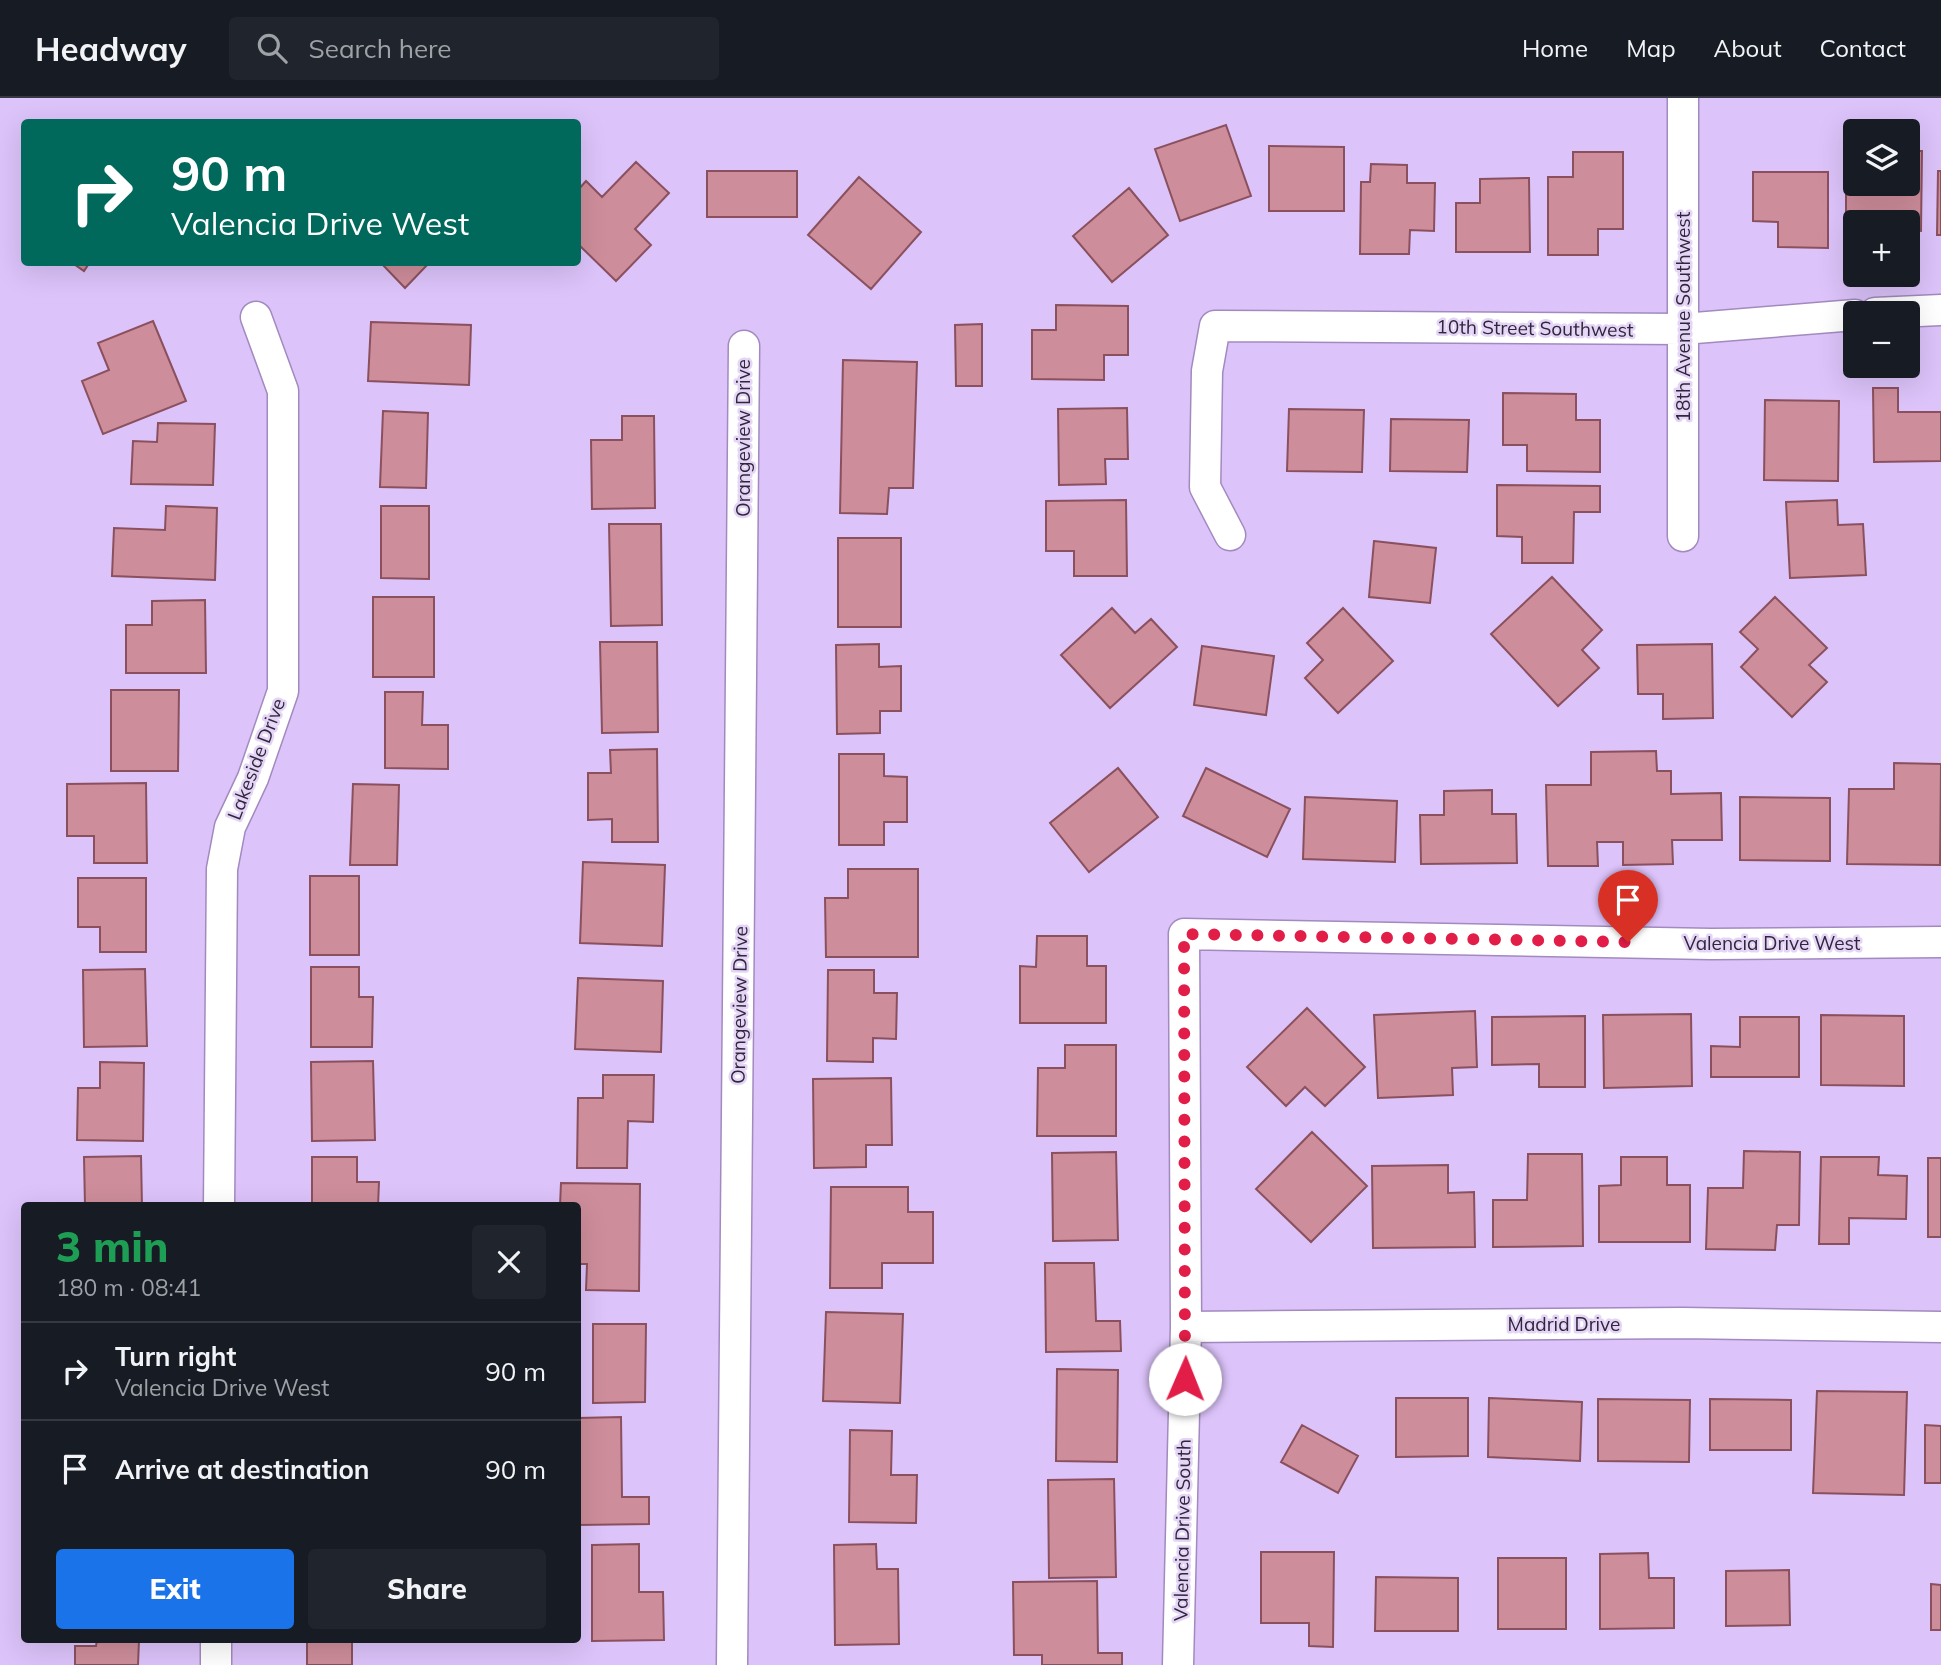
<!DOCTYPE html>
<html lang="en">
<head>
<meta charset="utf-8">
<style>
  :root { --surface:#171b24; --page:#20242c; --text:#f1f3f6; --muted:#9ea1a6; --line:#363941; --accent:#1a73e8 }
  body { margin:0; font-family:Mulish,sans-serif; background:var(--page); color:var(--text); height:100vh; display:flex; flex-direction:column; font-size:26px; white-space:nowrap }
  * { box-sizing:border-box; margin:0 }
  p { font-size:23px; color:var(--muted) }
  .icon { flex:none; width:38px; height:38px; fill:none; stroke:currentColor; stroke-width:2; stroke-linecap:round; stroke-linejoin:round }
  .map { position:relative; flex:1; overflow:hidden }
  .sheet { position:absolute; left:21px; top:1104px; width:560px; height:441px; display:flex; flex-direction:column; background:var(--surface); border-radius:7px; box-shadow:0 7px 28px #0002 }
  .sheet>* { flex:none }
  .banner { position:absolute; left:21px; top:21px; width:560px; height:147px; border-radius:7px; box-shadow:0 7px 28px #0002; background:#00695c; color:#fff; overflow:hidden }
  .tools { position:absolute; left:1843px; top:21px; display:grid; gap:14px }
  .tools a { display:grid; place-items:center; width:77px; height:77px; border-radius:7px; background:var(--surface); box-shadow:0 7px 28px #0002; font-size:35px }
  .pin { position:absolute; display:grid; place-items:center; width:60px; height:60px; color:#fff; margin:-72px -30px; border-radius:50% 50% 50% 0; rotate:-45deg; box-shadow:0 0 7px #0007 }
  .pin .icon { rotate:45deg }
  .me { position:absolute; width:77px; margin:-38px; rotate:1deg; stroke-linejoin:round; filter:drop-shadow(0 0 5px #0008) }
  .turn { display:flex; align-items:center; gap:24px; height:147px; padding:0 35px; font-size:32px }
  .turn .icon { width:91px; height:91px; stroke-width:2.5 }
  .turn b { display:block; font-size:49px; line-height:60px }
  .round { display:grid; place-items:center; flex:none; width:74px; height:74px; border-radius:7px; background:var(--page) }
  .overview { display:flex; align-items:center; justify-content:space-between; height:119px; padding:0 35px }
  h1 { font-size:42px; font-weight:800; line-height:52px; color:#1e9e55 }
  .cta { display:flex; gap:14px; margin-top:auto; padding:14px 35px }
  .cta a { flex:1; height:80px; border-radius:7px; background:var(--accent); color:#fff; font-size:28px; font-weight:800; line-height:80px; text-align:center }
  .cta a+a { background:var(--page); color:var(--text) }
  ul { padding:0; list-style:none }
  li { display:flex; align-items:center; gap:21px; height:98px; padding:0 35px; border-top:2px solid var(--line) }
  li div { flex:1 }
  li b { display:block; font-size:26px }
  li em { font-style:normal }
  header { display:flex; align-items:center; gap:42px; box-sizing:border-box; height:98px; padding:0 35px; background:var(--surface); border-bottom:2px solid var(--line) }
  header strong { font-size:33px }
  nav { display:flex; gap:38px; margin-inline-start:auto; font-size:24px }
  .search { width:490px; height:63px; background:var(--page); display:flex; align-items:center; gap:18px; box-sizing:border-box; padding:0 24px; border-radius:7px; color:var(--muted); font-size:26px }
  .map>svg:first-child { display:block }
  .building { fill:#ce8d9b; stroke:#8b505e; stroke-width:2 }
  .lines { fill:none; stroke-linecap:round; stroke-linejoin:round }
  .minor-casing { stroke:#a28abe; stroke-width:33 }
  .minor { stroke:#fff; stroke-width:30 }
  .route { stroke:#e11d48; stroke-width:12; stroke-dasharray:0 21.6 }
  .labels { text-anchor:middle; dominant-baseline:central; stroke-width:5; stroke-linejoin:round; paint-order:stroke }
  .street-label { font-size:19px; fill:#30263b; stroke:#e4d5f7 }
</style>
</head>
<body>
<header>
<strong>Headway</strong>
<div class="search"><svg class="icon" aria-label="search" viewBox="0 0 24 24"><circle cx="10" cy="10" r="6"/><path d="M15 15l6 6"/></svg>Search here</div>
<nav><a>Home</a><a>Map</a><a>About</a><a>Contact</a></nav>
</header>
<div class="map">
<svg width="1941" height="1567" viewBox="0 0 1941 1567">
  <rect width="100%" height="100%" fill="#dcc3fa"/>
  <path class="building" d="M1226,27L1251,98L1180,123L1155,51Z
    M1269,48L1344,49V113H1269Z
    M1908,53H1922L1921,133L1908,132V124H1855V132H1846V79H1855V86H1908Z
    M1573,54H1623V131H1598V157H1548V79H1573Z
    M636,64L669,95L635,131L651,147L616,183L578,146V92L586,83L602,99Z
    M1371,66L1407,67V85H1435L1434,133L1410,132L1409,156H1360L1361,84H1370Z
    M707,73H797V119H707Z
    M1938,73H1941V137H1937Z
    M1753,74H1828V150L1778,149V124L1753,123Z
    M859,79L921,134L871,191L808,137Z
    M1529,80L1530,154H1456V105H1480V81Z
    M1129,90L1168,137L1112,184L1073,138Z
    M71,164H90L84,173Z
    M380,164H430L405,190Z
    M1056,207L1128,208V257H1104V282L1032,281V232H1056Z
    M153,223L186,303L103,336L82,283L109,272L98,245Z
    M371,224L471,227L469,287L368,283Z
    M982,226V288H956L955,227Z
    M843,262L917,264L913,390H889L887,416L840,415Z
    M1873,290H1898V314H1941V363L1874,364Z
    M1503,295L1576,296V322H1600V374L1527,373V347H1503Z
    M1765,302L1839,303L1838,383L1764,382Z
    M1127,310L1128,361H1105L1106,386L1059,387L1058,311Z
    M1289,311L1364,312L1362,374L1287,373Z
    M383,313L428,315L426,390L380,389Z
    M622,318H654L655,410L592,411L591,342H622Z
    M1391,321L1469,322L1467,374L1390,373Z
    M158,325L215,326L213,387L131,386L133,343L157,344Z
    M1497,387L1600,388V414H1574L1573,465H1522V439L1497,438Z
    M1126,402L1127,478H1074V453H1046V403Z
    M1837,402L1838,427L1863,426L1866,477L1790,480L1786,404Z
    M166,408L217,410L215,482L112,478L114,430L165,432Z
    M381,408H429V481L381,480Z
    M609,426H661L662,527L611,528Z
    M838,440H901V529H838Z
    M1374,443L1436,450L1430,505L1369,499Z
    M1552,479L1602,532L1582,552L1599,570L1558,608L1491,536Z
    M373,499H434V579H373Z
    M1775,499L1827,550L1809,567L1827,584L1792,619L1741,569L1758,551L1740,534Z
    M205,502L206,575H126V527H152V503Z
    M1112,510L1135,535L1151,521L1177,549L1110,610L1061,557Z
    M1343,510L1393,563L1338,615L1305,580L1323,562L1307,545Z
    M600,544H657L658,634L602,635Z
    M879,546V569L901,568V613H880V635L837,636L836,547Z
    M1712,546L1713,620L1663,621V596H1638L1637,547Z
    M1202,548L1274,558L1266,617L1194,607Z
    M111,592H179L178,673H111Z
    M385,594H423L422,627H448V671L385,670Z
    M657,651L658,744H612V721L588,722V675H611L610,652Z
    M1656,653L1657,673H1671V696L1721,695L1722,742H1672L1673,766L1623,767V744H1597L1598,768H1548L1546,687H1591V654Z
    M839,656H884V678L907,679V724H884V747H839Z
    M1894,665L1941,666L1940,767L1847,766L1849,691H1894Z
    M1118,670L1158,719L1089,774L1050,725Z
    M1206,670L1290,711L1267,759L1183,718Z
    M146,685L147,765H94V738H67V686Z
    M353,686L399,687L397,767H350Z
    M1492,692V716H1516L1517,765L1421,766L1420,717H1444V693Z
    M1305,699L1397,703L1395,764L1303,761Z
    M1740,699L1830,700V763L1740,762Z
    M583,764L665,767L662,848L580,845Z
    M848,771H918V859H826L825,800H848Z
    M310,778H359V857H310Z
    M78,780H146V854H100V829H78Z
    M1037,838H1087V868H1106V925H1020V868L1036,869Z
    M311,869H359V899H373L372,949H311Z
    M145,871L147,948L84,949L83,872Z
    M828,872H874V895H897L896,941L873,940V964L827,963Z
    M578,880L663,883L661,954L575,951Z
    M1307,910L1365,969L1325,1008L1305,989L1286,1008L1247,969Z
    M1475,913L1477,969L1452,970L1453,997L1378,1000L1374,917Z
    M1691,916L1692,988L1604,990L1603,917Z
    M1821,917L1904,918V988L1821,987Z
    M1585,918V989H1539V966L1492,967V919Z
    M1740,919H1799V979H1711V948L1740,949Z
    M1065,947H1116V1038H1037L1038,970H1065Z
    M373,963L375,1042L312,1043L311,964Z
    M100,964L144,965L143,1043L77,1042L78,990H100Z
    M603,977H654L653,1024L628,1023L627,1070H577L578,1000H603Z
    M891,980L892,1047H866V1069L814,1070L813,981Z
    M1312,1034L1367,1088L1311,1144L1256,1091Z
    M1744,1053L1800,1054L1799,1127H1777L1775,1152L1706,1151L1708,1090H1743Z
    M1116,1054L1118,1142L1053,1143L1052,1055Z
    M1528,1056H1582L1583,1148L1493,1149V1102H1527Z
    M141,1058L142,1108H85L84,1059Z
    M312,1059H357V1084H379L378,1108H312Z
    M1621,1059H1667V1087H1690V1144H1599V1088L1621,1087Z
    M1821,1059H1879L1878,1077L1907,1078L1906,1121L1849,1120V1146H1819Z
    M1928,1060H1941V1139H1928Z
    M1448,1067V1095L1474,1094L1475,1149L1373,1150L1372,1068Z
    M561,1085L640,1086L639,1193L586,1192L587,1166H578V1108H560Z
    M831,1089H908V1114H933V1165H882V1190H830Z
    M1045,1165H1094L1096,1223H1120L1121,1253L1046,1254Z
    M826,1214L903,1216L900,1305L823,1303Z
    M593,1226H646L645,1304L593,1305Z
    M1057,1271L1118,1272L1117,1364L1056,1363Z
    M1817,1293L1907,1294L1904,1397L1813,1395Z
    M1396,1300H1468V1358L1396,1359Z
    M1489,1300L1582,1304L1580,1363L1488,1359Z
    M1598,1301L1690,1302L1689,1364L1598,1363Z
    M1710,1301L1791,1302V1352H1710Z
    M621,1319L622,1399H649V1426L578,1427V1320Z
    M1302,1327L1358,1358L1338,1395L1281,1364Z
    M1925,1327L1941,1328V1385H1925Z
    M850,1332L892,1333L891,1377H917L916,1425L849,1424Z
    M1114,1381L1116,1479L1049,1480L1048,1382Z
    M639,1446V1494H663L664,1542L592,1543V1447Z
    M876,1446L877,1471H898L899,1546L835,1547L834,1447Z
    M1261,1454H1334L1333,1549L1309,1548V1525H1261Z
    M1648,1455L1649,1480H1674V1530L1600,1531V1456Z
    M1498,1460H1566V1531H1498Z
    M1789,1472L1790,1527L1726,1528V1473Z
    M1376,1479L1458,1480V1533H1375Z
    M1097,1483L1098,1555H1122V1567H1042V1557H1014L1013,1484Z
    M1931,1486L1941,1487V1532H1931Z
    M97,1542H139L138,1567H75V1548H96Z
    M307,1542H352V1567H307Z"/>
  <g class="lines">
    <g class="minor-casing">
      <path id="minor" d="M1683,0V438
        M1875,215L1941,212
        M1230,437L1205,389L1207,273L1215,228L1683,231L1855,217
        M219,1108L222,771L230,729L253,680L283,593V293L256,219
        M1186,1229L1682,1225L1941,1229
        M216,1567V1542
        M732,1567L744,248
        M1178,1567L1186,1229L1184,836L1711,846L1941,844"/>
    </g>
    <use href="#minor" class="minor"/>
  </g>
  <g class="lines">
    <path class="route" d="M1185,1281L1184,836L1628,844"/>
  </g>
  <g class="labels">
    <g class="street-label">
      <text transform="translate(1683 219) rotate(-90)">18th Avenue Southwest</text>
      <text transform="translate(1535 230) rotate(1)">10th Street Southwest</text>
      <text transform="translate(743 340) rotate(-90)">Orangeview Drive</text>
      <text transform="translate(256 661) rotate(-69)">Lakeside Drive</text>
      <text x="1772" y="845">Valencia Drive West</text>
      <text transform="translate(739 907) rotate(-89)">Orangeview Drive</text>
      <text x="1564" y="1226">Madrid Drive</text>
      <text transform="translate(1182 1432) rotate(-89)">Valencia Drive South</text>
    </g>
  </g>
</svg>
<div class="tools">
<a><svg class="icon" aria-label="layers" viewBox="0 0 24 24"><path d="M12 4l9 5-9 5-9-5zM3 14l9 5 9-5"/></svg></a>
<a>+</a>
<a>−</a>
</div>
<div class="pin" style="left:1628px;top:844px;background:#d93025"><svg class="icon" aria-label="arrive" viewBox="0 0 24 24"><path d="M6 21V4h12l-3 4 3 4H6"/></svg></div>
<svg class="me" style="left:1185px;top:1281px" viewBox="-20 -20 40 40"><circle r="19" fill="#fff"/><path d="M0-13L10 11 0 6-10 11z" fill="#e11d48"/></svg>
<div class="banner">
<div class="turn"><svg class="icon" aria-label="right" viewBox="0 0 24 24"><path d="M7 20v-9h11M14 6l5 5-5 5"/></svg><div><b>90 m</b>Valencia Drive West</div></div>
</div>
<section class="sheet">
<div class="overview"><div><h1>3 min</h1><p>180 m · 08:41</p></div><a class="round"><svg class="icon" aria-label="close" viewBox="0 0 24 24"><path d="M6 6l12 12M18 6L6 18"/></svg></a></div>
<ul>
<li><svg class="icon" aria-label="right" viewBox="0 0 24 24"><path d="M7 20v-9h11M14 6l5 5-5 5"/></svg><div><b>Turn right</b><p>Valencia Drive West</p></div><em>90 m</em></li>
<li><svg class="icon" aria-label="arrive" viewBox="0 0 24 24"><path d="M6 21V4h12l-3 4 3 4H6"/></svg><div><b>Arrive at destination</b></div><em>90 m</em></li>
</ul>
<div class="cta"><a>Exit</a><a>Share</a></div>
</section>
</div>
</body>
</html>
